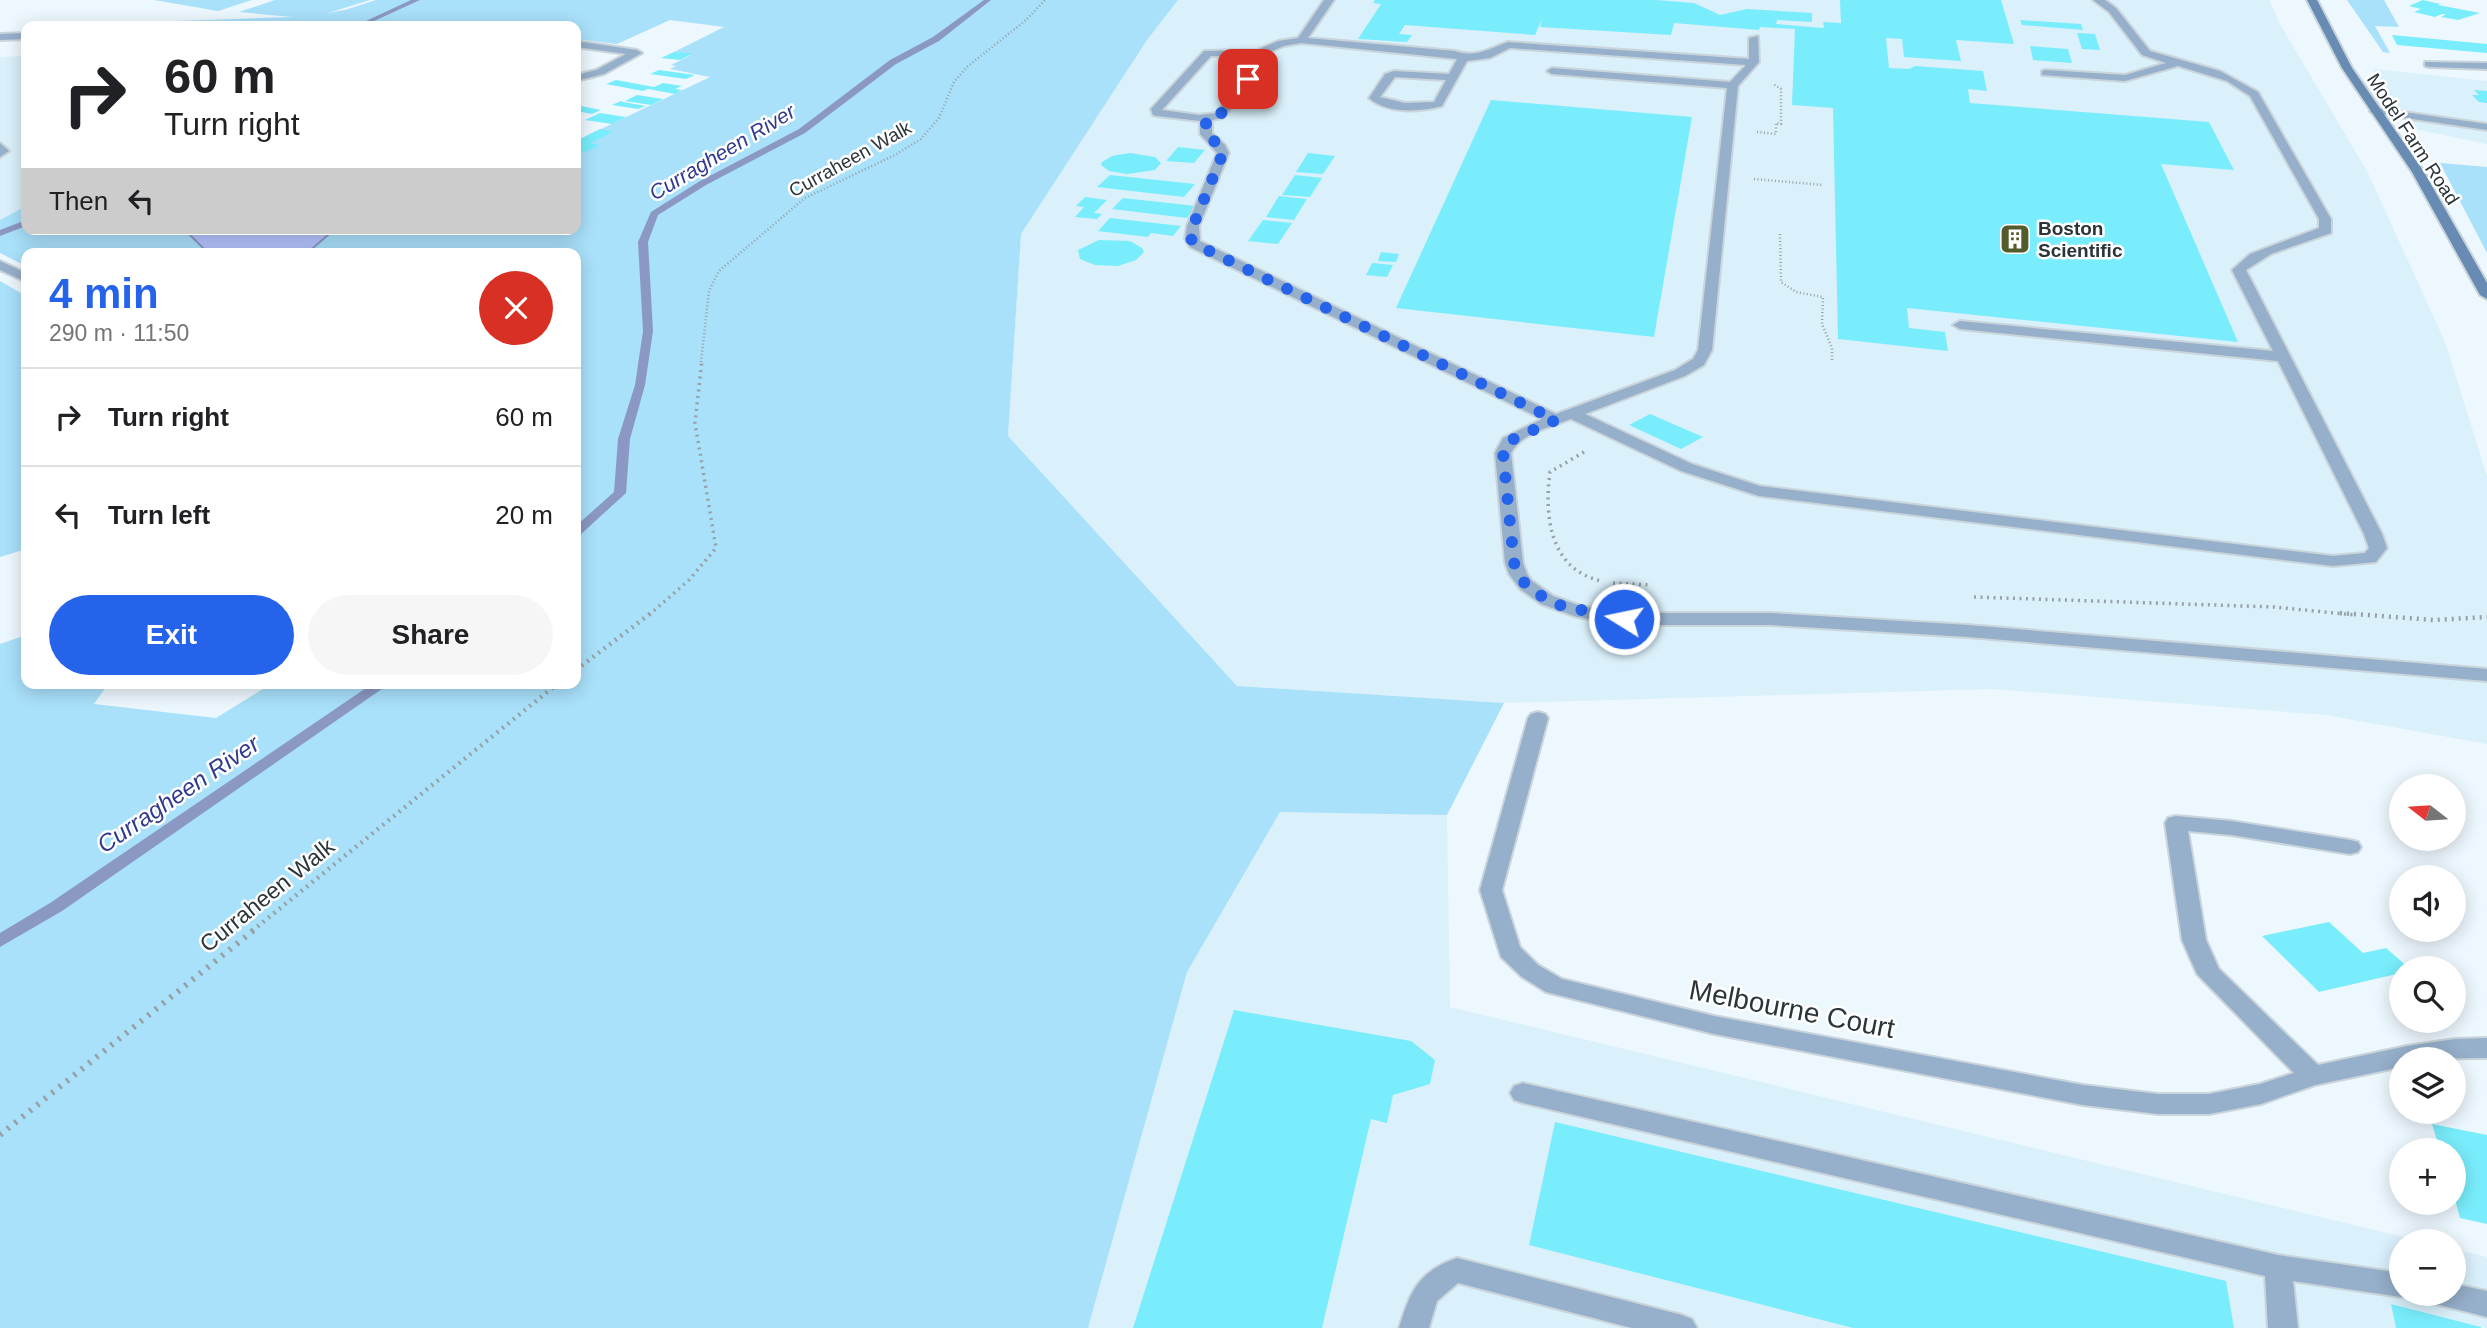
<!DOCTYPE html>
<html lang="en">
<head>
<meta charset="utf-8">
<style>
  :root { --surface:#fff; --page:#f6f6f6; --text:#202124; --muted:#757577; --line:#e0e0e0; --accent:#2563eb }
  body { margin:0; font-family:Arial,sans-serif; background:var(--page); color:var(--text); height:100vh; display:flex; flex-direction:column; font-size:26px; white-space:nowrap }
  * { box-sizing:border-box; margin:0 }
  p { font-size:23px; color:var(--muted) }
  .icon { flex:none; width:38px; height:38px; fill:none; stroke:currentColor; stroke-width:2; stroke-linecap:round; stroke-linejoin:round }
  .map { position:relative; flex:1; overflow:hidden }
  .panel { position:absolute; left:21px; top:248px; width:560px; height:441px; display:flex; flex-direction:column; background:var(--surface); border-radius:14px; box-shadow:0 4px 18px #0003 }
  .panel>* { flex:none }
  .guide { position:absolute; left:21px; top:21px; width:560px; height:214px; border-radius:14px; box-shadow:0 4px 18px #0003; background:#fff; color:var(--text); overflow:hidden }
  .needle { width:46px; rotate:287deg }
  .controls { position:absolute; left:2389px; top:774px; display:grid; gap:14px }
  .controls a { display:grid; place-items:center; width:77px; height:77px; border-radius:50%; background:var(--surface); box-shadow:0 4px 18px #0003; font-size:35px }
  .pin { position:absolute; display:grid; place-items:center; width:60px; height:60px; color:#fff; margin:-30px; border-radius:14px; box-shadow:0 4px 10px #0006 }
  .me { position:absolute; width:77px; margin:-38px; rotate:280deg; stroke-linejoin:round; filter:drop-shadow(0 0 5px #0008) }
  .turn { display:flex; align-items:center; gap:24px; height:147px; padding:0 28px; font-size:32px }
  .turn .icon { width:91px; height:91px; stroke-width:2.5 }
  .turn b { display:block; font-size:49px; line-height:60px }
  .then { display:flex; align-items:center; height:66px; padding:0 28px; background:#0003; gap:14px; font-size:26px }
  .round { display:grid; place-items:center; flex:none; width:74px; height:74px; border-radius:37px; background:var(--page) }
  .summary { display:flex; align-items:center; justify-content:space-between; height:119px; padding:0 28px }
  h1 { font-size:42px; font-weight:700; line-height:52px; color:var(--accent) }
  .button { display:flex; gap:14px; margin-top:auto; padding:14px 28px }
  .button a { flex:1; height:80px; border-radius:42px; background:var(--accent); color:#fff; font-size:28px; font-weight:700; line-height:80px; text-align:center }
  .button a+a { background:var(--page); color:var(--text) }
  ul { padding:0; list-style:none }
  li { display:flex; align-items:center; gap:21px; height:98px; padding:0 28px; border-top:2px solid var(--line) }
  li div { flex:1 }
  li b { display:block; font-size:26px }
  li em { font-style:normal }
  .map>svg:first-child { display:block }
  .built { fill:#daf0fb }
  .green { fill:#a9e0fa }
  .water { fill:#b4c3fe; stroke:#8b98c3; stroke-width:2 }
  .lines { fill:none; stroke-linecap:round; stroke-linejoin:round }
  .stream { fill:#8b98c3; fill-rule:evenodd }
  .building { fill:#79edfc }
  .service-casing { stroke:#cad5db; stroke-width:4 }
  .minor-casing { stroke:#cad5db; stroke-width:4 }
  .secondary-casing { stroke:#cad5db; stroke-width:4 }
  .path-far3 { stroke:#96a1a6; stroke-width:2.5; stroke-dasharray:1 2.5; stroke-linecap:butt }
  .path-far2 { stroke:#96a1a6; stroke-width:3.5; stroke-dasharray:2 4.5; stroke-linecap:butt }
  .path-far1 { stroke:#96a1a6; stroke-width:4.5; stroke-dasharray:2 5; stroke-linecap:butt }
  .path { stroke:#96a1a6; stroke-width:6; stroke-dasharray:2.5 7; stroke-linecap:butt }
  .service { fill:#96afca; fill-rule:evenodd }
  .minor { fill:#96afca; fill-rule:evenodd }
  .secondary { fill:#678bb3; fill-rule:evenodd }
  .route { stroke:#2563eb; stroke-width:12; stroke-dasharray:0 21.6 }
  .labels { text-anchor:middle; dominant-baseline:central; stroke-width:5; stroke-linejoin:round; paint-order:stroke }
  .far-street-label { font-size:19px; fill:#2a353a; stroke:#fff }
  .far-poi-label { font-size:19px; font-weight:bold; fill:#2a353a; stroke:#fff; text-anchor:start }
  .far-water-label { font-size:21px; font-style:italic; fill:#313a8e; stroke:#fff }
  .street-label { font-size:23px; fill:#2a353a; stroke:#fff }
  .water-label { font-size:24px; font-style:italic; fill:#313a8e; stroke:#fff }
  .near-street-label { font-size:28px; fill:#2a353a; stroke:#fff }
</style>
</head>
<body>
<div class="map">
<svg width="2487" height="1328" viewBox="0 0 2487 1328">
  <rect width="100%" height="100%" fill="#edf8fe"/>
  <path class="built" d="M1178,0H2269L2280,24L2368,173L2445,342L2487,476V744L2326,715L1992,689L1504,703L1237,686L1008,436L1021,234L1147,40Z
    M26,56V206L0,220V57Z
    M2373,69L2487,81V144L2410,128Z
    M1280,811L1447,815L1450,1007L2420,1241H2401V1293H2454V1249L2487,1257V1328L2391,1305L2396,1328H1088L1187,972Z"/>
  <path class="green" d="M154,0H252L218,11Z
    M275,0H370L328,13L345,10L376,0H1178L1147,40L1021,234L1008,436L1237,686L1504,703L1447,815L1280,812L1187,972L1088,1328H0V644L26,635V684H108L94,704L216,718L271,684H576V254H26V266L0,253V220L26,206V229H576V141L710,77L670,69L676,66L671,65L691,55L674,52L724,27L670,20L617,44L576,39V26L387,24L29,26L292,17L239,12Z
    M2347,0H2384L2399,27L2375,26L2390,53L2383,52Z
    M2440,163L2487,167V253Z
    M0,281L26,296V549L0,557Z"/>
  <path class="water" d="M184,229H335L306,254H209Z"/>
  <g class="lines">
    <path class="stream" d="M411,0H420L372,22L366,21Z
      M984,0H991L939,41L896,64L805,133L706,185L658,215L648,242L653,331L645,385L630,439L626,493L580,535L576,536V526L614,492L618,439L635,385L643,331L638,242L651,212L700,181L799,129L890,60L933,37Z
      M26,220V226L0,236V230Z
      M372,684H389L62,911L0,947V933L50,903Z"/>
  </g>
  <path class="building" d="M1375,0H1656L1694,3L1720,15L1747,9L1812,13V22L1777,20L1776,24L1824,28L1823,22L1841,23L1840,0H2001L2014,44L1956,40L1961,61L1904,57L1902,39L1886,38L1889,68L1909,69L1915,66L1983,71L1987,91L1968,89L1970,103L2209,122L2234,170L2161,164L2238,342L1907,308L1909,328L1945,332L1948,351L1838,339L1833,108L1792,105L1795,29L1760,27L1759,30L1674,23L1671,35L1540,27L1542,19L1535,35L1405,25L1399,34L1412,35L1407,42L1358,39L1381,4L1373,3Z
    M2423,0L2440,4L2438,5L2480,13L2458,20L2441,17L2446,14H2442L2435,17L2414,12L2421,9L2409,6Z
    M2020,20L2081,24L2083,30L2022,25Z
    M2077,33L2095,34L2100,50L2082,49Z
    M2392,35L2487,44V53L2397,45Z
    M2030,46L2068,49L2072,63L2033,60Z
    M674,52L692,54L680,60L661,58Z
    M659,70L695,75L686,79L650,74Z
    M616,80L654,87L663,83L682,86L675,89L682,90L675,94L648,89L643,91L606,84Z
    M2474,90L2487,91V103L2479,102L2472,95H2479Z
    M637,95L663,99L651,105L625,101Z
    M1491,100L1692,117L1654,337L1396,308Z
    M621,101L623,102L646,106L638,109L612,105Z
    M576,105L601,110L592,114L576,111Z
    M600,113L619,116L626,117L612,124L585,120Z
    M600,129L613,132L590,143L600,145L586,152L576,151V141Z
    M1178,147L1205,150L1194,163L1166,161Z
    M1130,153L1155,157L1161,163L1155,170L1127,174L1109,171L1101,165L1102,162L1112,156Z
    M1308,153L1335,156L1323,174L1296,172Z
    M1110,175L1195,184L1184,197L1097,187Z
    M1295,175L1322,178L1310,197L1282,195Z
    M1279,196L1307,199L1294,220L1266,217Z
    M1085,197L1107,200L1094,213L1102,214L1097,219L1075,217L1084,207L1076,206Z
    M1123,198L1196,206L1187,218L1112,209Z
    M1110,218L1181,226L1173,236L1151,233L1148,237L1098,231Z
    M1263,220L1292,223L1278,244L1248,241Z
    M1099,240L1130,241L1142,248L1144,252L1136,260L1118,266L1095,265L1080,259L1078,250Z
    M1381,252L1399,254L1396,262L1378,261Z
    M1372,263L1393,265L1387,277L1366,275Z
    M1650,414L1703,437L1681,449L1629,425Z
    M2329,922L2363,953L2386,948L2409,968H2401V973L2319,992L2262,936Z
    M1234,1010L1411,1041L1435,1060L1430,1084L1393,1095L1387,1123L1371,1119L1322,1328H1133Z
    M1555,1122L2226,1281L2234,1328H1853L1529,1245Z
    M2432,1124L2487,1135V1224L2460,1218L2454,1196V1150H2440Z
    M2391,1304L2481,1327V1328H2396Z"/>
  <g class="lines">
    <g class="service-casing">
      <path id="service" d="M1324,0H1334L1308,38L1455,51C1476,58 1488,49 1508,42L1749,59V38L1758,36L1759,62L1738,86L1712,350L1704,365L1685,376L1585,414L1692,464L1760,486L2333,556L2365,553L2369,548L2364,534L2278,361L1960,329L1953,325L1960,321L2273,351L2232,270L2250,254L2319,228V219L2250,96L2227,81L2178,66L2125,81L2042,75V71L2046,70L2125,75L2166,63L2142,55L2109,12L2093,0H2105L2116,8L2150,51L2220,71L2258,92L2331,219V233L2271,254L2246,270L2382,534L2387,548L2376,562L2333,566L1759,496L1681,471L1571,419C1551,427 1521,433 1511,453L1523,563L1527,574L1532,581L1553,596L1581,606L1624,613H1770L1968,625L2487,669V681L1968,637L1770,625H1624L1577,617L1541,604L1520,589L1509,574L1505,563L1495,453L1503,438L1542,419L1190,247L1185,239L1187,226L1217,153L1200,134V121L1157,116L1153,115L1151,109L1204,51L1257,50L1278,41L1298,38ZM1301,43L1457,59L1449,74L1394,71L1385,74L1369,98C1387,114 1420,112 1442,106L1467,61L1490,58L1510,48L1746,65L1730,82L1552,68L1547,71L1552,74L1727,88L1698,350L1693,359L1675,370L1556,414L1200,241L1199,226L1229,153L1225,145L1212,133V120L1223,118L1267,61L1265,54L1284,46ZM1211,56H1255L1257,61L1216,113L1199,115L1162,110ZM1395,77L1446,80L1434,102L1405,103L1380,97Z
        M2376,108L2487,124V130L2372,113L2370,111Z
        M0,143L9,151L0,157Z
        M0,261L26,273V282L0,270Z
        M1523,1083L2278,1255L2401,1273V1293H2411L2401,1297L2293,1281L2298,1328H2268L2265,1276L1523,1103L1514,1100L1510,1093L1514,1086Z
        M1457,1258L1682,1315L1692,1319L1697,1328H1632L1458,1283L1437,1301L1429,1328H1399C1411,1290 1418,1272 1457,1258Z
        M2454,1284L2487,1291V1317L2428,1302L2424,1293H2454Z"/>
    </g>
    <g class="minor-casing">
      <path id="minor" d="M26,33V39L0,40V34Z
        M576,41L637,50L642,53L604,74L576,81V75L596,70L626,54L576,47Z
        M2425,62L2487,63V69L2429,67L2425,66Z
        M1538,712L1545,714L1548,718L1502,890L1520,947L1538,965L1562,979L1714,1016L2083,1085L2158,1094H2209L2260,1084L2294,1073L2197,974L2182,940L2165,823L2168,818L2176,816L2231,821L2350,840L2358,842L2361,847L2358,852L2350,854L2231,835L2188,831L2206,940L2219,969L2318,1065L2407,1046L2455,1039L2487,1038V1058L2401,1059V1067L2315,1085L2261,1104L2209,1114H2158L2083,1105L1714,1034L1546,992L1522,977L1501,957L1480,890L1528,718L1531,714Z"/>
    </g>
    <g class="secondary-casing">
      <path id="secondary" d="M2307,0H2317L2352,68L2424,172L2487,283V299L2480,295L2412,172L2342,68Z"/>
    </g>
    <path class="path-far3" d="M1757,132L1776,134V123L1781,124V89L1773,84
      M1754,179L1823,185
      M1780,234L1781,282L1796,292L1823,297L1822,324L1832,348V362
      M701,362L709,291L719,271L805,198L895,155L921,139L939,118L954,82L967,67L1026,20L1045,0"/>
    <path class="path-far2" d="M1584,452L1550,472C1544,517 1550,569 1601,581
      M1613,583L1650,585
      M1974,597L2274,607L2355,615
      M649,615L689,580L716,548L695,423L702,360"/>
    <path class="path-far1" d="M2340,613L2434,620L2487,617
      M576,670L651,613
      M252,931L557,684"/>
    <path class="path" d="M0,1135L254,930"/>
    <use href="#service" class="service"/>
    <use href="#minor" class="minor"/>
    <use href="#secondary" class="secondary"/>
  </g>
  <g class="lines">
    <path class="route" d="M1248,79L1219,116L1206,119V134L1221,147L1223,153L1193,226L1191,239L1195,244L1556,420L1509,441L1503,453L1514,563L1525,584L1547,600L1562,606L1624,619"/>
  </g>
  <defs>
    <g id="building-square" transform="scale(1.575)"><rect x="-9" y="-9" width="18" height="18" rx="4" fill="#535b2a" stroke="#fff"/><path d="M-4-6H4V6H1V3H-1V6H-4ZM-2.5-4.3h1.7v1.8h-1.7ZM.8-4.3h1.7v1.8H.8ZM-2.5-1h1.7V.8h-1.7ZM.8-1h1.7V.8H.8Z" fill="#fff"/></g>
  </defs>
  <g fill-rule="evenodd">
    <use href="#building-square" x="2015" y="239"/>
  </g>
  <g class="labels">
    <g class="far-street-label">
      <text transform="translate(2413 139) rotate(57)">Model Farm Road</text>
      <text transform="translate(850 159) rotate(-29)">Curraheen Walk</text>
    </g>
    <g class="far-poi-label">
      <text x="2038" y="228">Boston<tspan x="2038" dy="22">Scientific</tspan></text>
    </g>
    <g class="far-water-label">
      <text transform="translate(722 152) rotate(-31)">Curragheen River</text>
    </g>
    <g class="street-label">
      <text transform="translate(267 895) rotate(-39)">Curraheen Walk</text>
    </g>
    <g class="water-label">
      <text transform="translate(178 794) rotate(-34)">Curragheen River</text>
    </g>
    <g class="near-street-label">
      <text transform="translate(1792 1009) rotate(11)">Melbourne Court</text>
    </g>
  </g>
</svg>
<div class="controls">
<a><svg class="needle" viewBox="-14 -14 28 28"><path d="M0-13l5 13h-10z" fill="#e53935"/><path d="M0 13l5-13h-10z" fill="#757577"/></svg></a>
<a><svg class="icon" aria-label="sound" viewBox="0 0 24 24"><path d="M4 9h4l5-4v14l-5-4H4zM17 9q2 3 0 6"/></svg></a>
<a><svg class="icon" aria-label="search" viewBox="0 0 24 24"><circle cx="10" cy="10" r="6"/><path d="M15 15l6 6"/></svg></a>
<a><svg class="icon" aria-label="layers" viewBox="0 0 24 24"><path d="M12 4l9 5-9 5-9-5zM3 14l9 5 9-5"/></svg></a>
<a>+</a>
<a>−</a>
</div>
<div class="pin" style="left:1248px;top:79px;background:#d93025"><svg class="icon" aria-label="arrive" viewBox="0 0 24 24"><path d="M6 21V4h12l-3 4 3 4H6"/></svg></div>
<svg class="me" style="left:1624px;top:619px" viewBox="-20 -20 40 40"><circle r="17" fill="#2563eb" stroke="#fff" stroke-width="3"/><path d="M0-11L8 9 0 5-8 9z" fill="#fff"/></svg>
<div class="guide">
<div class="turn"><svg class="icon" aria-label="right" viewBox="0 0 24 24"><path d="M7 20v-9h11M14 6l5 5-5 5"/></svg><div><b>60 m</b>Turn right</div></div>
<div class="then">Then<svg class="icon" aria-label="left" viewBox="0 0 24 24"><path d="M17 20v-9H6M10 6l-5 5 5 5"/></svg></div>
</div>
<section class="panel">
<div class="summary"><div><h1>4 min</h1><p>290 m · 11:50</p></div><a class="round" style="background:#d93025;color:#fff"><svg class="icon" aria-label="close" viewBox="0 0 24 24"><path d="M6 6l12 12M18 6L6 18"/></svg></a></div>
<ul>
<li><svg class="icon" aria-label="right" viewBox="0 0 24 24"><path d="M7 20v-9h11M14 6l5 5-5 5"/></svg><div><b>Turn right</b></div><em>60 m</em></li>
<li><svg class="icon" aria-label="left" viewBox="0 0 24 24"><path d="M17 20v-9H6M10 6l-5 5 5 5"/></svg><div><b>Turn left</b></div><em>20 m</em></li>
</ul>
<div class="button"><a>Exit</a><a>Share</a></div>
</section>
</div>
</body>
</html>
